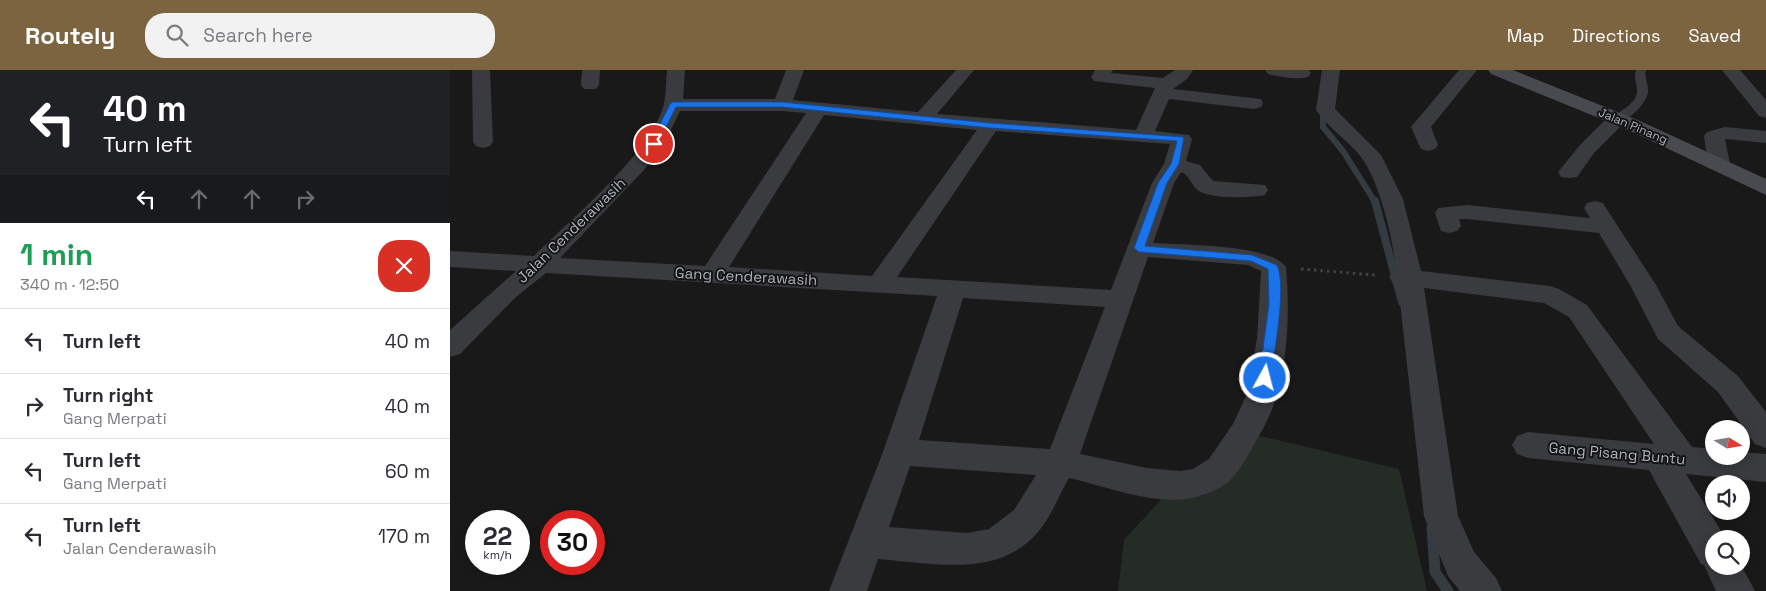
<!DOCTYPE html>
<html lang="en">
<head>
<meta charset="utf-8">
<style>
  :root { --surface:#fff; --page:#f2f2f3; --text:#2b2b33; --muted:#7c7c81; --line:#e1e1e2; --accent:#7b643f }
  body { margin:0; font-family:"Space Grotesk",sans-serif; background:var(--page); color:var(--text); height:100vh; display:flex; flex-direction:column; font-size:19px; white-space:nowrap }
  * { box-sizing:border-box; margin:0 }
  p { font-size:16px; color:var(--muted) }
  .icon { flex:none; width:28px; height:28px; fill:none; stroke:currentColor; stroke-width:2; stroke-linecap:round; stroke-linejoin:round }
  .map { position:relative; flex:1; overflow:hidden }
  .sheet { display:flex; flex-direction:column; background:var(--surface); width:450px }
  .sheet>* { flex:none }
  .guide { background:#202124; color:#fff; overflow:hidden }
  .needle { width:32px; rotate:101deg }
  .tools { position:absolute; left:1255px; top:350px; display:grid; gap:10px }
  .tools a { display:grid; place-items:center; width:45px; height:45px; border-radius:50%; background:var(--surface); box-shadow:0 2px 12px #0003; font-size:25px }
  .speed { position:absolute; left:15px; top:440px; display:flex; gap:10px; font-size:25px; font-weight:700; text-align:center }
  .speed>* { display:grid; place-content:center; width:65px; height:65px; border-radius:50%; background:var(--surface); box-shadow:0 2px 12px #0003; line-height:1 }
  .speed small { font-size:12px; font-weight:400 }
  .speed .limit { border:8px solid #d22; background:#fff; color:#111 }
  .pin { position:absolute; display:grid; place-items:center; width:42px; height:42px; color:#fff; margin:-21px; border:2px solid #fff; border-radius:50%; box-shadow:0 1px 5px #0007 }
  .me { position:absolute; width:55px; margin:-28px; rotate:7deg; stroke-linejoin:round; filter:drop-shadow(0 0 4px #0008) }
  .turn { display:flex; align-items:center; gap:18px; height:105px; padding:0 20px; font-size:22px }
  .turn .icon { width:65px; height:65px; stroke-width:2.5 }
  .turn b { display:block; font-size:35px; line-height:42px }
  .lanes { display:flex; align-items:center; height:48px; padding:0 20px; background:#0003; justify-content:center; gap:25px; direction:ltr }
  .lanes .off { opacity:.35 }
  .round { display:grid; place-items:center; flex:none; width:52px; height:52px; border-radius:20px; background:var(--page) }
  .overview { display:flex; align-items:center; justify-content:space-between; height:85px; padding:0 20px }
  h1 { font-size:30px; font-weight:800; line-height:38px; color:#1e9e55 }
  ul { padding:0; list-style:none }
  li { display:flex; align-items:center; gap:15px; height:65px; padding:0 20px; border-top:1px solid var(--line) }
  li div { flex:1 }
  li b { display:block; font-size:19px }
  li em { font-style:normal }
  header { display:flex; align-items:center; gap:30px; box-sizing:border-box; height:70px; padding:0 25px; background:var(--accent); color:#fff }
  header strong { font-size:24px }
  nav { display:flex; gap:28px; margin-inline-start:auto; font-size:18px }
  .search { width:350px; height:45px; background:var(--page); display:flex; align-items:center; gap:12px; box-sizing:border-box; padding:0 18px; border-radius:20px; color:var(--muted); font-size:19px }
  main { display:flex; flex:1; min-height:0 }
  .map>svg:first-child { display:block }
  .green { fill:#252c26 }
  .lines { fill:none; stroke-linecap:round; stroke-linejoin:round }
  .stream-far2 { stroke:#343c42; stroke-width:6 }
  .stream-far1 { stroke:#343c42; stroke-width:8 }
  .stream { stroke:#343c42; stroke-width:11 }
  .path { stroke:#404246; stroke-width:3; stroke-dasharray:2.5 4; stroke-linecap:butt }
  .lane { fill:#3a3b3f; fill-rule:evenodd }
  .street { fill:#3a3b3f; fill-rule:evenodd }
  .secondary { fill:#484a4f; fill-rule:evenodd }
  .route { fill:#1a73e8; stroke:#114b97 }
  .labels { text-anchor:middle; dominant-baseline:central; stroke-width:4; stroke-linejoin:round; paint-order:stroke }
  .far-street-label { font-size:12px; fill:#adb1b9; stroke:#141416 }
  .street-label { font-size:15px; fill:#adb1b9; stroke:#141416 }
</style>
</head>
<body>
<header>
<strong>Routely</strong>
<div class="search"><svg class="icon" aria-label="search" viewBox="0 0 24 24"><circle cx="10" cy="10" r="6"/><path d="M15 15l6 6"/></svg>Search here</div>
<nav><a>Map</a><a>Directions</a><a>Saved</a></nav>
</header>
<main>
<section class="sheet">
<div class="guide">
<div class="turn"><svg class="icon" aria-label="left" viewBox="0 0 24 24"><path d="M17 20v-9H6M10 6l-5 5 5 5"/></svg><div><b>40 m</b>Turn left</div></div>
<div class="lanes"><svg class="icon" aria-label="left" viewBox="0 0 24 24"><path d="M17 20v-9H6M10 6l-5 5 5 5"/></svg><svg class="icon off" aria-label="ahead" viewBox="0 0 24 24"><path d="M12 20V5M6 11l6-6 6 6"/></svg><svg class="icon off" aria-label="ahead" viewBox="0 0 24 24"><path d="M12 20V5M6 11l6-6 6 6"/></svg><svg class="icon off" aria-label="right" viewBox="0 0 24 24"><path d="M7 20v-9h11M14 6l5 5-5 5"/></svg></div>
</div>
<div class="overview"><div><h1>1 min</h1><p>340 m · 12:50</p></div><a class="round" style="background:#d93025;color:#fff"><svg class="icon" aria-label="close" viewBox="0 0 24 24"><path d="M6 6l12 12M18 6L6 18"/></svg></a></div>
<ul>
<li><svg class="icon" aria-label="left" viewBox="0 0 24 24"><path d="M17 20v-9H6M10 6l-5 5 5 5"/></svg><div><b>Turn left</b></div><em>40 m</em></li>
<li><svg class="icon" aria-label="right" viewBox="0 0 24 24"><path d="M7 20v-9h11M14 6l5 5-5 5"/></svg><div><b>Turn right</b><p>Gang Merpati</p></div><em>40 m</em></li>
<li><svg class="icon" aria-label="left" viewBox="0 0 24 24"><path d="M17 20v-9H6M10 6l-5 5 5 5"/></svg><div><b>Turn left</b><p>Gang Merpati</p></div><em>60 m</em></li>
<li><svg class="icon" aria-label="left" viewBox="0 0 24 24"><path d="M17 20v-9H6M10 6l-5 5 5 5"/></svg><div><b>Turn left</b><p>Jalan Cenderawasih</p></div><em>170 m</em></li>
</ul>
</section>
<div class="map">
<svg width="1316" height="521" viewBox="0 0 1316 521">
  <rect width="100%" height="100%" fill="#19191a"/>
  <path class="green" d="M806,365L949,399L977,521H668L674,470L717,423L753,426L786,391Z"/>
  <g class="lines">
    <path class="stream-far2" d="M873,37V57L893,81L925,132"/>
    <path class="stream-far1" d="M925,131L952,232"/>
    <path class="stream" d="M982,457L985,502L998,521"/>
    <path class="path" d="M851,199L925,205"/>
    <path class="lane" d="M1186,0H1196C1194,9 1199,15 1198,23C1195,35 1176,55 1163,51V47C1172,40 1188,32 1187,20C1187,12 1183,8 1186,0Z"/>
    <path class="street" d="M22,0H40L43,72L40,76L33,78L26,76L23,72Z
      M132,0H150L149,15L146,19H134L131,15Z
      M217,0H235L233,29H325L336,0H354L343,30L468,42L506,0H524L487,44L686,60L705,18L644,11L641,7L645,0H663L661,3L713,8L725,0H743L737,9L723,19L811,29L813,33L811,37L804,39L719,29L705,61L739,65L742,69L736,91L750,95L763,111L815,115L818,120L815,125C801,128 761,129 749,121C741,116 740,105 731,102L724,113L703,173C731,175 821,174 836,197C840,240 838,299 822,339C817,353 808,367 801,380C794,391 787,405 777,413C768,420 753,426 742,428C707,436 654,416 619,408C609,425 601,447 588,462C548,509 482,493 428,489L417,521H379L433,382L487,226L96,203L66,227L10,284L0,287V260L66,201L0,197V181L84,186C120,150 202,82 214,34C216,23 216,11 217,0ZM230,41H332L356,43L255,196L110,188L193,101L214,74ZM374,45L527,60L422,206L279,197ZM546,61L720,74L714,94L702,113L661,220L447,207ZM698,187L798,195L811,201L807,269L796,326L783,354L759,389L743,399L730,401L697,398L630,384ZM513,228L655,237L600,379L469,370ZM460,396L586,405L564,440L539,459L517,463L439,457Z
      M815,0H859L861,3L858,7C846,10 830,7 818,4Z
      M872,0H890L885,39L931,85L953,129L971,201L1100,216L1109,219L1137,235L1242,377L1264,379V386H1291V382L1316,384V412L1236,404L1276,469H1264V496L1291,495L1305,521H1266L1254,495L1251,494L1199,400L1078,388L1067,384L1062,375L1067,366L1078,362L1204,374L1119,247L1094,233L974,218L1008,446L1024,482L1046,508L1052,521H1010L998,506L974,446L948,214L943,213L939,207L946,200C943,169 930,112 911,87C898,70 878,58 866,40Z
      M1009,0H1027L981,57L988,75L985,79L978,81L971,79L961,57Z
      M1272,0H1290L1316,30V48L1309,46Z
      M1167,43L1174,45L1177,49L1174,53L1144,83L1127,107L1119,108L1111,107L1108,102L1130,75L1160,45Z
      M1275,57L1316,61V73L1275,69L1280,94L1276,98L1269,100L1262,98L1258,94L1254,66L1257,62Z
      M1145,131L1153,133L1156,138L1206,215L1228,256L1288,306L1316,342V378L1305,374L1268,322L1208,269L1180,215L1149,163L1017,149H1009L1011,156L1007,161L999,163L991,161L985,143L988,138L1017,135L1140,148L1134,138L1137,133Z"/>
    <path class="secondary" d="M1038,0H1063L1190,51L1316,109V125L1176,59L1041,4Z"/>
  </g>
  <path class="route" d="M223,32H332L540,53L734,67L729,94L717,113L695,176L802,185L827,195C837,217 824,282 821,308L815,313L809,308L819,234L818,199L801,191L689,182L684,178L708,113L721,94L727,71L540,58L332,37H226L208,74L201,75L200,74L220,34Z"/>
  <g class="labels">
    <g class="far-street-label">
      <text transform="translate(1183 56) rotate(23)">Jalan Pinang</text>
    </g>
    <g class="street-label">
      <text transform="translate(121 160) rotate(-44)">Jalan Cenderawasih</text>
      <text transform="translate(296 206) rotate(3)">Gang Cenderawasih</text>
      <text transform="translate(1167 383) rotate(5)">Gang Pisang Buntu</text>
    </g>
  </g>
</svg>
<div class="tools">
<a><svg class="needle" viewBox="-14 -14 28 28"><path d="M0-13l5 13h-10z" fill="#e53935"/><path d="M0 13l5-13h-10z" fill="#7c7c81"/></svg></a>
<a><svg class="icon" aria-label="sound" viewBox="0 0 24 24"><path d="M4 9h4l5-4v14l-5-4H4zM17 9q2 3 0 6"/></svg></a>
<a><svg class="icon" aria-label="search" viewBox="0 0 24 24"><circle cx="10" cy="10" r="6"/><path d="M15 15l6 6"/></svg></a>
</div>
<div class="speed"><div>22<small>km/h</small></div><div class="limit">30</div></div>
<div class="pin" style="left:204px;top:74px;background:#d93025"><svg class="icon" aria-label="arrive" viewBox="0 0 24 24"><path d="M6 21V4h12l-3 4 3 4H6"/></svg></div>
<svg class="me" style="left:815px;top:308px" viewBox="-20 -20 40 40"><circle r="17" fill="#1a73e8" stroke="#fff" stroke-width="3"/><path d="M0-11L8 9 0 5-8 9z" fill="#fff"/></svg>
</div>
</main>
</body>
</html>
